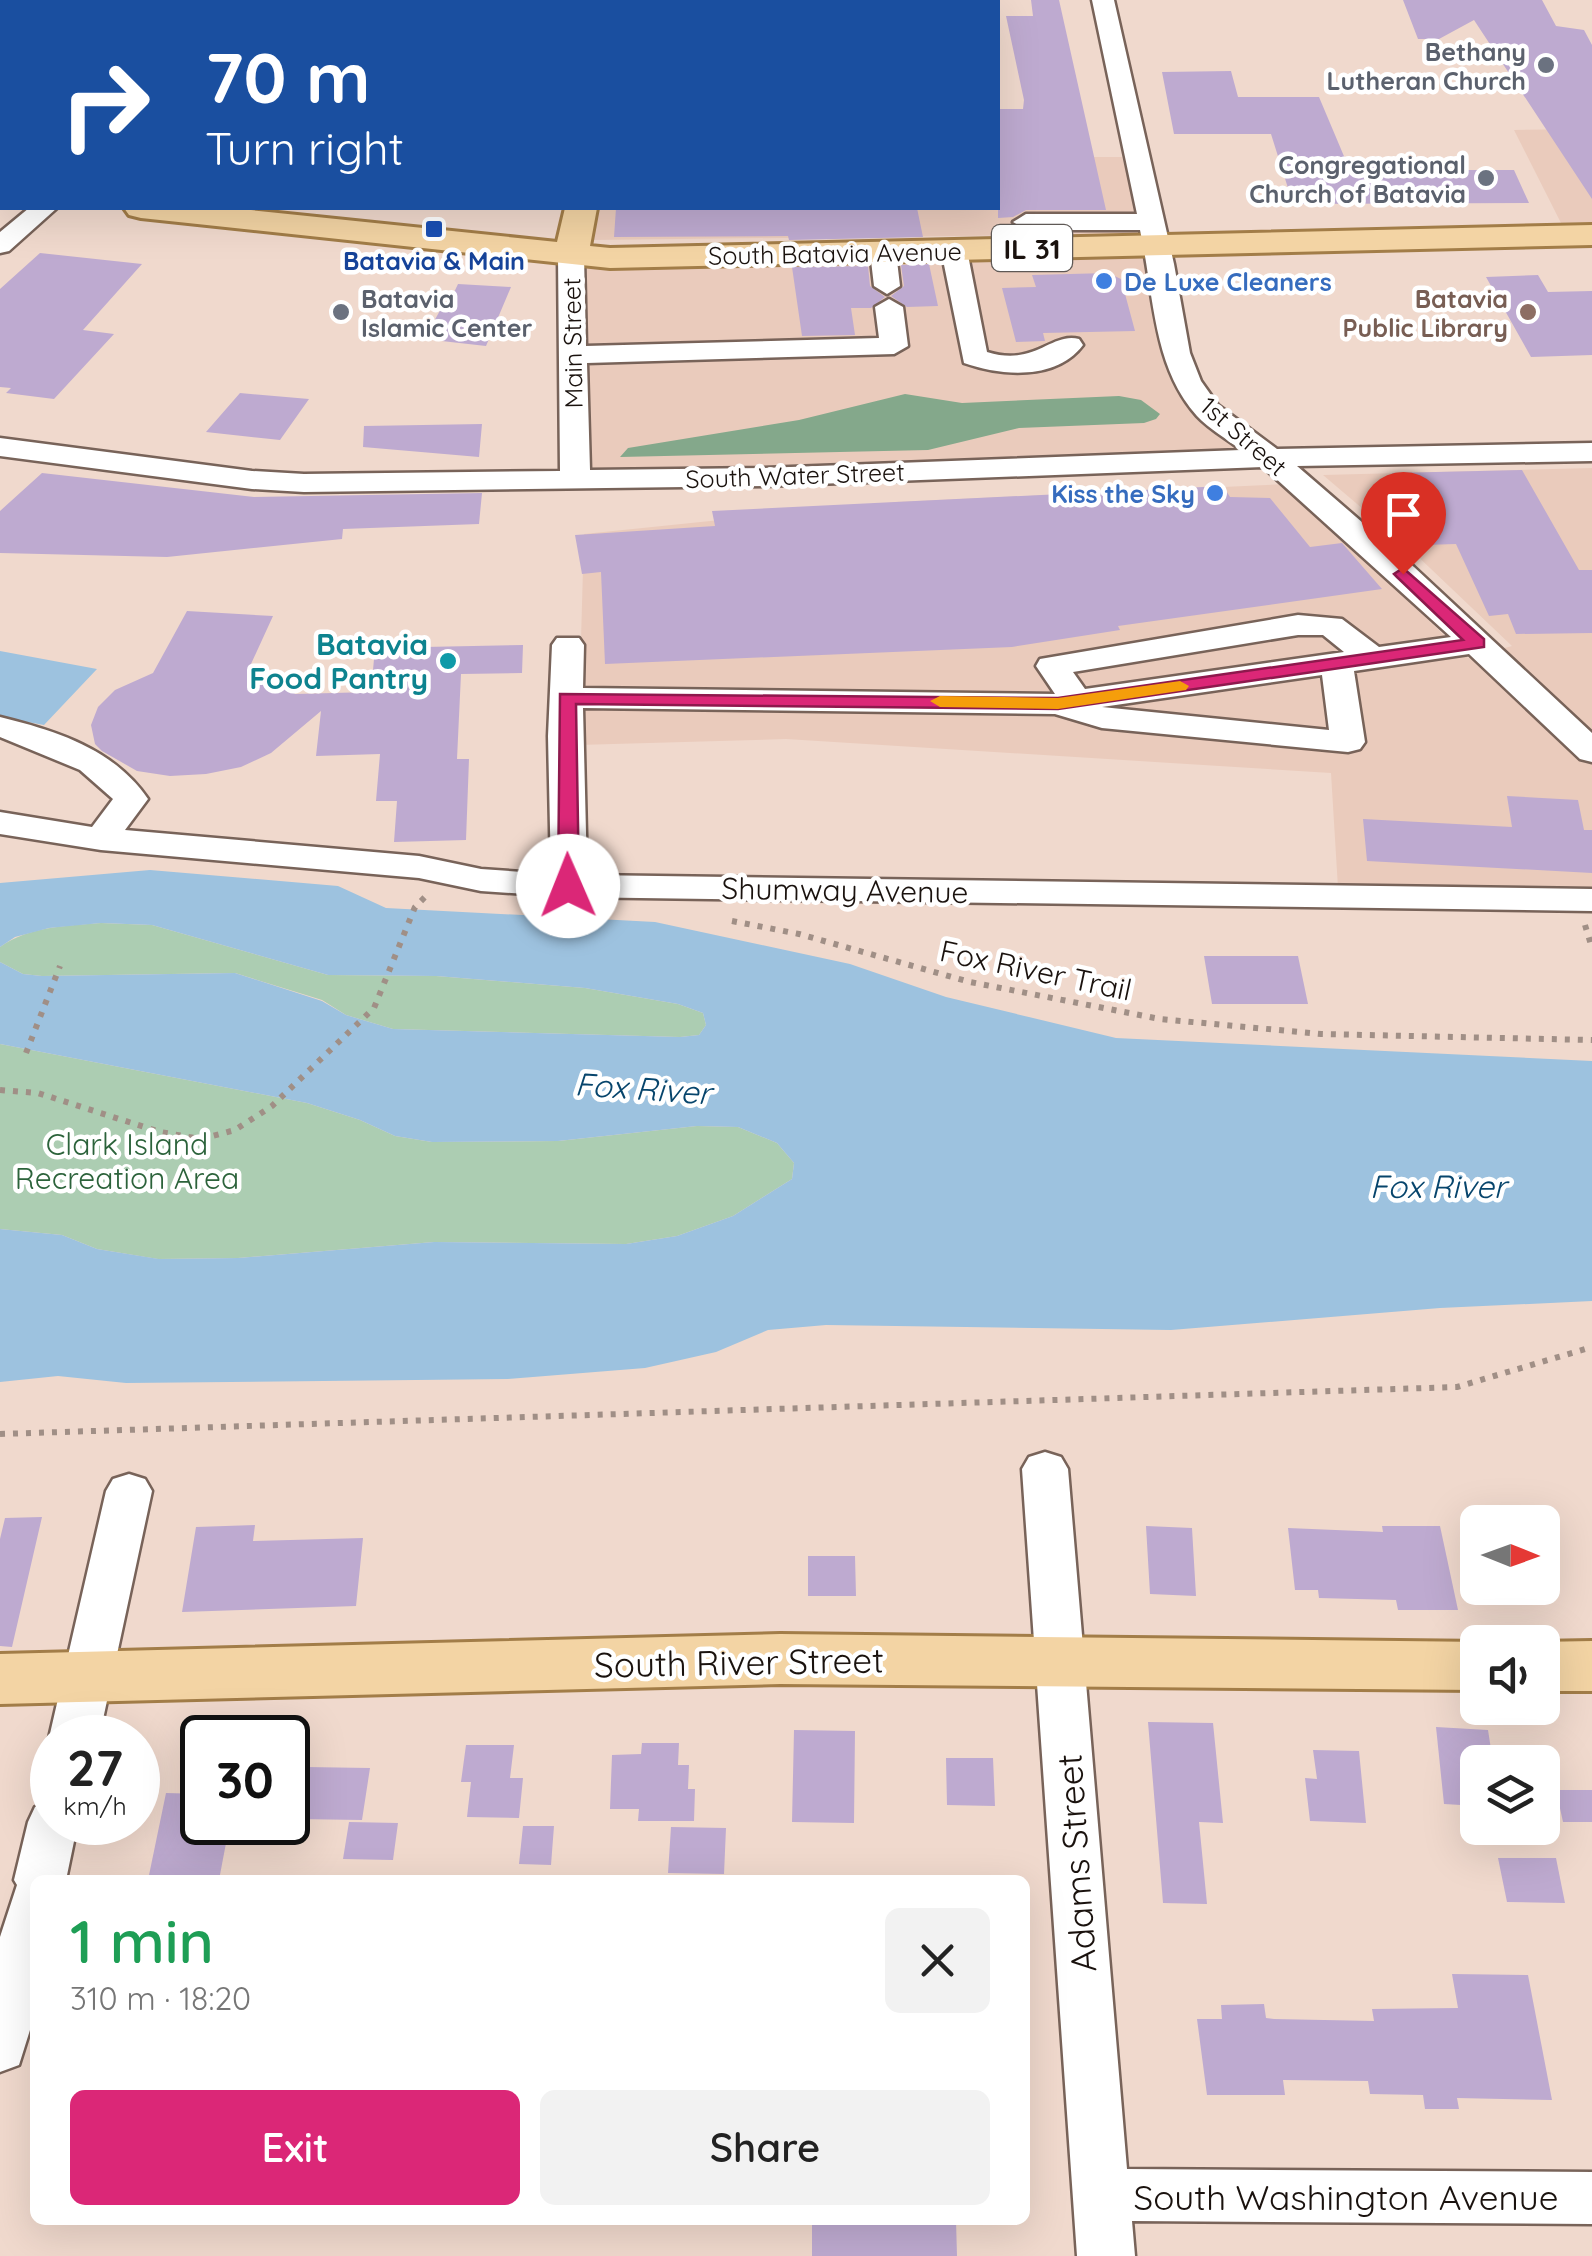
<!DOCTYPE html>
<html lang="en">
<head>
<meta charset="utf-8">
<style>
  :root { --surface:#fff; --page:#f2f2f2; --text:#222; --muted:#767676; --accent:#db2777 }
  body { margin:0; font-family:Quicksand,sans-serif; background:var(--page); color:var(--text); height:100vh; display:flex; flex-direction:column; font-size:38px; white-space:nowrap }
  * { box-sizing:border-box; margin:0 }
  p { font-size:32px; color:var(--muted) }
  .icon { flex:none; width:55px; height:55px; fill:none; stroke:currentColor; stroke-width:2; stroke-linecap:round; stroke-linejoin:round }
  .map { position:relative; flex:1; overflow:hidden }
  .drawer { position:absolute; left:30px; top:1875px; width:1000px; height:350px; display:flex; flex-direction:column; background:var(--surface); border-radius:15px; box-shadow:0 10px 40px #0002 }
  .drawer>* { flex:none }
  .top-card { position:absolute; left:0px; top:0px; width:1000px; height:210px; box-shadow:0 10px 40px #0002; background:#1a4fa0; color:#fff; overflow:hidden }
  .needle { width:65px; rotate:91deg }
  .tools { position:absolute; left:1460px; top:1505px; display:grid; gap:20px }
  .tools a { display:grid; place-items:center; width:100px; height:100px; border-radius:15px; background:var(--surface); box-shadow:0 10px 40px #0002; font-size:50px }
  .speed { position:absolute; left:30px; top:1715px; display:flex; gap:20px; font-size:50px; font-weight:700; text-align:center }
  .speed>* { display:grid; place-content:center; width:130px; height:130px; border-radius:50%; background:var(--surface); box-shadow:0 10px 40px #0002; line-height:1 }
  .speed small { font-size:25px; font-weight:400 }
  .speed .limit { border:5px solid #111; border-radius:15px; background:#fff; color:#111 }
  .pin { position:absolute; display:grid; place-items:center; width:85px; height:85px; color:#fff; margin:-102px -42px; border-radius:50% 50% 50% 0; rotate:-45deg; box-shadow:0 0 10px #0007 }
  .pin .icon { rotate:45deg }
  .me { position:absolute; width:110px; margin:-55px; rotate:359deg; stroke-linejoin:round; filter:drop-shadow(0 0 8px #0008) }
  .turn { display:flex; align-items:center; gap:35px; height:210px; padding:0 40px; font-size:45px }
  .turn .icon { width:130px; height:130px; stroke-width:2.5 }
  .turn b { display:block; font-size:70px; line-height:85px }
  .round { display:grid; place-items:center; flex:none; width:105px; height:105px; border-radius:15px; background:var(--page) }
  .head { display:flex; align-items:center; justify-content:space-between; height:170px; padding:0 40px }
  h1 { font-size:60px; font-weight:600; line-height:75px; color:#1e9e55 }
  .button { display:flex; gap:20px; margin-top:auto; padding:20px 40px }
  .button a { flex:1; height:115px; border-radius:15px; background:var(--accent); color:#fff; font-size:40px; font-weight:600; line-height:115px; text-align:center }
  .button a+a { background:var(--page); color:var(--text) }
  .map>svg:first-child { display:block }
  .built { fill:#eacbbc }
  .green { fill:#accdb2 }
  .forest { fill:#84a88b }
  .water { fill:#9dc2df }
  .building { fill:#beaad0 }
  .lines { fill:none; stroke-linecap:round; stroke-linejoin:round }
  .minor-casing { stroke:#786359; stroke-width:5 }
  .major-casing { stroke:#a27d48; stroke-width:6 }
  .path { stroke:#a08f86; stroke-width:6; stroke-dasharray:5 8; stroke-linecap:butt }
  .minor { fill:#fff; fill-rule:evenodd }
  .major { fill:#f3d4a4; fill-rule:evenodd }
  .route { fill:#db2777; stroke:#8e194d; stroke-width:2.5 }
  .slow { fill:#f59e0b }
  .worship-dot { fill:#6b7280; stroke:#fff; stroke-width:4 }
  .transit-dot { fill:#1a4fb4; stroke:#fff; stroke-width:4 }
  .shop-dot { fill:#3f7fe0; stroke:#fff; stroke-width:4 }
  .education-dot { fill:#8d6e63; stroke:#fff; stroke-width:4 }
  .culture-dot { fill:#0f9aa8; stroke:#fff; stroke-width:4 }
  .labels { text-anchor:middle; dominant-baseline:central; stroke-width:9; stroke-linejoin:round; paint-order:stroke }
  .far-worship-label { font-size:25px; font-weight:bold; fill:#5b616d; stroke:#fff; text-anchor:end }
  .far-street-label { font-size:25px; fill:#1a120e; stroke:#fff }
  .far-transit-label { font-size:25px; font-weight:bold; fill:#164399; stroke:#fff }
  .far-shop-label { font-size:25px; font-weight:bold; fill:#366cbe; stroke:#fff; text-anchor:start }
  .far-education-label { font-size:25px; font-weight:bold; fill:#785e54; stroke:#fff; text-anchor:end }
  .shield { fill:#fff; stroke:#5f5956; stroke-width:2.5 }
  .shield-label { font-size:28px; font-weight:bold; fill:#1a120e }
  .culture-label { font-size:30px; font-weight:bold; fill:#0d838f; stroke:#fff; text-anchor:end }
  .street-label { font-size:30px; fill:#1a120e; stroke:#fff }
  .park-label { font-size:30px; fill:#2c633b; stroke:#fff }
  .water-label { font-size:32px; font-style:italic; fill:#07456c; stroke:#fff }
  .near-street-label { font-size:35px; fill:#1a120e; stroke:#fff }
</style>
</head>
<body>
<div class="map">
<svg width="1592" height="2256" viewBox="0 0 1592 2256">
  <rect width="100%" height="100%" fill="#f0d9cd"/>
  <path class="built" d="M1592,129V222L1561,223L1514,130Z
    M998,157H1122L1143,234L589,240L596,208H998Z
    M1147,250L1167,353L1252,456L584,473L577,263Z
    M1592,468V912L1584,890L1338,888L1331,773L786,739L578,745L584,534L896,502L1286,484L1468,658L1512,646L1410,549L1323,475Z"/>
  <path class="green" d="M101,923L152,925L328,975L436,976L585,988L678,1004L703,1013L706,1025L699,1035L680,1037L393,1029L346,1015L322,1000L235,973L42,976L23,974L0,962V947C30,926 66,926 101,923Z
    M0,1044L307,1103L360,1120L395,1136L432,1142L558,1141L697,1126L738,1127L777,1143L794,1163L792,1179L733,1216L677,1236L626,1244L434,1242L238,1258L158,1259L97,1249L62,1235L0,1229Z"/>
  <path class="forest" d="M905,394L962,403L1119,396L1141,400L1160,414L1156,419L1144,423L1019,428L928,450L620,457L628,448L799,420Z"/>
  <path class="water" d="M0,651L97,669L44,725L0,717Z
    M150,870L338,886L386,908L655,922L850,964L946,997L1116,1038L1592,1061V1301L1440,1308L1171,1330L826,1325L768,1330L716,1352L645,1368L508,1379L126,1383L58,1376L0,1382V1229L62,1235L97,1249L159,1259L238,1258L434,1242L626,1244L677,1236L733,1216L792,1179L794,1163L777,1143L738,1127L697,1126L558,1141L432,1142L395,1136L360,1120L307,1103L0,1044V962L23,974L42,976L235,973L322,1001L346,1015L393,1029L680,1037L699,1035L706,1025L703,1013L678,1004L585,988L436,976L328,975L152,925L101,923L49,928L15,937L0,947V883Z"/>
  <path class="building" d="M1031,0H1059L1106,210H1026L1013,217L998,218V109H1023L1024,100L1006,16H1033Z
    M1403,0H1542L1556,26L1584,30L1592,45V199L1474,20L1439,39H1418Z
    M1231,71L1238,97H1319L1346,161H1420L1427,170H1514L1529,203L1293,204L1271,134H1174L1162,72Z
    M616,208H917L923,237L789,240L788,236L614,237Z
    M40,253L142,264L83,330L114,334L54,399L6,393L11,388L0,387V289Z
    M929,264L938,306L907,307L891,296L904,286L901,265Z
    M868,266L870,286L885,297L871,308H851L855,335L802,336L792,267Z
    M1108,273L1121,279L1135,331L1043,333L1045,341L1016,342L1002,288L1036,287L1032,275Z
    M1538,275L1548,292L1592,291V355L1531,357L1486,277Z
    M458,284L511,287L486,346L424,339L442,307H447Z
    M240,393L309,399L280,440L206,432Z
    M482,424L479,457L363,447L364,426Z
    M1522,470L1579,570H1592V633L1516,634L1508,614L1489,616L1456,544L1425,545L1392,473Z
    M42,473L254,497L482,493L479,524L343,529L342,539L167,557L0,553V511Z
    M1223,486L1230,497L1270,498L1310,547L1342,543L1382,589L1118,626L1120,630L1012,647L605,664L601,572L582,574L575,535L715,526L712,511Z
    M187,611L273,616L251,664L287,684L295,694L371,692L375,648L523,645L522,673L461,674L457,759H469L466,840L394,842L397,801H376L380,754L316,756L321,711L271,753L241,767L206,774L170,776L137,771L102,751L95,744L91,725L98,707L115,690L153,673Z
    M1507,796L1578,800L1584,830H1592V873L1367,861L1363,819L1512,827Z
    M1204,956H1298L1308,1004H1212Z
    M42,1517L12,1647L0,1646V1539L5,1518Z
    M255,1525L253,1541L363,1538L356,1606L182,1612L196,1527Z
    M1146,1526L1192,1528L1196,1596L1150,1594Z
    M1382,1526H1440L1458,1610H1398L1396,1600L1319,1598L1318,1590H1295L1288,1528L1383,1532Z
    M808,1556H855L856,1596H808Z
    M1148,1722L1213,1723L1223,1823L1199,1822L1207,1904L1163,1903Z
    M1436,1727L1488,1730L1493,1762H1478V1806L1444,1804Z
    M794,1730L855,1731L854,1823L792,1822Z
    M642,1743H679L678,1765H689L688,1789H695L694,1821H638L639,1809H610L612,1755L641,1754Z
    M466,1745H514L510,1778H523L519,1818L467,1817L471,1782H461Z
    M1313,1750L1359,1751L1366,1823L1310,1821L1305,1778L1317,1779Z
    M946,1758H993L995,1806L947,1805Z
    M305,1767L370,1768L362,1820L296,1819Z
    M1556,1790H1592V1822H1563Z
    M166,1793L202,1794V1822H230L219,1880H148Z
    M349,1822L398,1823L393,1860L343,1859Z
    M523,1826H554L551,1865L519,1864Z
    M671,1827L726,1828L724,1874L668,1873Z
    M1498,1858H1556L1565,1903L1507,1902Z
    M1452,1974L1528,1975L1552,2100L1457,2098L1459,2109H1425L1423,2095L1370,2094L1368,2081L1283,2080L1285,2095H1207L1197,2019H1222L1221,2005L1264,2004L1266,2018L1274,2019L1374,2021L1372,2009L1458,2008Z
    M812,2220H956L957,2256H812Z"/>
  <g class="lines">
    <g class="minor-casing">
      <path id="minor" d="M1092,0H1114L1174,264L1190,353L1201,381L1218,405L1277,449L1592,443V461L1297,466L1414,567L1592,733V762L1580,759L1469,654L1354,671L1365,742L1360,749L1348,752L1102,728L1055,714L583,708L587,875L1592,889V911L569,897L481,891L419,878L101,850L0,834V812L92,827L113,799L80,770L0,737V717C57,731 114,749 148,799L125,830L419,856L481,869L551,874L548,736L552,645L557,638H579L584,645L583,688L1055,694L1036,666L1040,659L1298,615L1342,619L1379,647L1451,637L1263,467L764,486L304,492L252,489L0,456V438L252,471L304,474L560,471L558,256L571,248L584,256L586,346L879,338L875,307L889,299L903,307L908,346L894,354L587,363L590,470L764,468L1241,450C1227,439 1209,429 1197,416C1152,366 1154,292 1140,230H1026L1013,222L1026,214H1137ZM1298,635H1323L1344,652L1085,689L1073,672ZM1322,675L1329,730L1102,707Z
        M29,208H57L9,251L0,253V232Z
        M954,242L967,250L987,352C1035,367 1051,332 1079,339L1083,345C1056,381 1001,376 964,363L941,250Z
        M883,244L896,252L900,286L887,294L874,286L870,252Z
        M1045,1452L1061,1457L1068,1469L1127,2169L1592,2172V2224L1132,2221L1135,2256H1077L1022,1469L1029,1457Z
        M129,1474L145,1479L152,1491L99,1738H52V1744L49,1738L106,1491L113,1479Z
        M52,1801V1822H78L66,1880H35V2014L19,2065L0,2072V1937L17,1885L14,1880L28,1822L35,1807Z"/>
    </g>
    <g class="major-casing">
      <path id="major" d="M601,0H631V2H602Z
        M0,181L2,182V202L0,201Z
        M124,208H231L557,242L565,208H597L590,246L610,248L1592,225V245L610,268L141,218L129,215Z
        M780,1634L1485,1642H1478V1690L780,1684L0,1704V1654Z
        M1592,1641V1691H1542V1642H1538Z"/>
    </g>
    <path class="path" d="M732,921L799,934L970,982L1160,1019L1321,1034L1592,1040
      M1585,925L1592,948
      M26,1053L60,966
      M0,1090L38,1093L160,1132L201,1139L235,1130L272,1106L374,1008L415,907L426,896
      M0,1434L1457,1387L1592,1347"/>
    <use href="#minor" class="minor"/>
    <use href="#major" class="major"/>
  </g>
  <path class="route" d="M1403,568L1484,639V647L1058,709L576,704L579,886L568,892L558,886L560,694L1058,698L1463,640L1397,577L1394,574Z"/>
  <path class="slow" d="M1180,681L1189,686L1186,690L1058,709L940,707L930,701L940,696L1058,698Z"/>
  <g class="worship-dot">
    <circle cx="1546" cy="65" r="10"/>
    <circle cx="1486" cy="178" r="10"/>
    <circle cx="341" cy="312" r="10"/>
  </g>
  <rect class="transit-dot" x="424" y="219" width="20" height="20" rx="5"/>
  <g class="shop-dot">
    <circle cx="1104" cy="281" r="10"/>
    <circle cx="1215" cy="493" r="10"/>
  </g>
  <circle class="education-dot" cx="1528" cy="312" r="10"/>
  <circle class="culture-dot" cx="448" cy="661" r="10"/>
  <g class="labels">
    <g class="far-worship-label">
      <text x="1526" y="51">Bethany<tspan x="1526" dy="29">Lutheran Church</tspan></text>
      <text x="1466" y="164">Congregational<tspan x="1466" dy="29">Church of Batavia</tspan></text>
      <text x="361" y="298" text-anchor="start">Batavia<tspan x="361" dy="29">Islamic Center</tspan></text>
    </g>
    <g class="far-street-label">
      <text transform="translate(835 253) rotate(-1)">South Batavia Avenue</text>
      <text transform="translate(572 343) rotate(-91)">Main Street</text>
      <text transform="translate(1244 436) rotate(41)">1st Street</text>
      <text transform="translate(795 475) rotate(-2)">South Water Street</text>
    </g>
    <g class="far-transit-label">
      <text x="434" y="260">Batavia &amp; Main</text>
    </g>
    <g class="far-shop-label">
      <text x="1124" y="281">De Luxe Cleaners</text>
      <text x="1195" y="493" text-anchor="end">Kiss the Sky</text>
    </g>
    <g class="far-education-label">
      <text x="1508" y="298">Batavia<tspan x="1508" dy="29">Public Library</tspan></text>
    </g>
    <rect class="shield" x="992" y="225" width="80" height="46" rx="8"/>
    <g class="shield-label">
      <text x="1032" y="248">IL 31</text>
    </g>
    <g class="culture-label">
      <text x="428" y="644">Batavia<tspan x="428" dy="34">Food Pantry</tspan></text>
    </g>
    <g class="street-label">
      <text transform="translate(845 890) rotate(1)">Shumway Avenue</text>
      <text transform="translate(1036 970) rotate(12)">Fox River Trail</text>
    </g>
    <g class="park-label">
      <text x="127" y="1144">Clark Island<tspan x="127" dy="34">Recreation Area</tspan></text>
    </g>
    <g class="water-label">
      <text transform="translate(643 1088) rotate(4)">Fox River</text>
      <text x="1438" y="1186">Fox River</text>
    </g>
    <g class="near-street-label">
      <text transform="translate(739 1662) rotate(-1)">South River Street</text>
      <text transform="translate(1076 1863) rotate(-94)">Adams Street</text>
      <text x="1346" y="2197">South Washington Avenue</text>
    </g>
  </g>
</svg>
<div class="tools">
<a><svg class="needle" viewBox="-14 -14 28 28"><path d="M0-13l5 13h-10z" fill="#e53935"/><path d="M0 13l5-13h-10z" fill="#767676"/></svg></a>
<a><svg class="icon" aria-label="sound" viewBox="0 0 24 24"><path d="M4 9h4l5-4v14l-5-4H4zM17 9q2 3 0 6"/></svg></a>
<a><svg class="icon" aria-label="layers" viewBox="0 0 24 24"><path d="M12 4l9 5-9 5-9-5zM3 14l9 5 9-5"/></svg></a>
</div>
<div class="speed"><div>27<small>km/h</small></div><div class="limit">30</div></div>
<div class="pin" style="left:1403px;top:574px;background:#d93025"><svg class="icon" aria-label="arrive" viewBox="0 0 24 24"><path d="M6 21V4h12l-3 4 3 4H6"/></svg></div>
<svg class="me" style="left:568px;top:886px" viewBox="-20 -20 40 40"><circle r="19" fill="#fff"/><path d="M0-13L10 11 0 6-10 11z" fill="#db2777"/></svg>
<div class="top-card">
<div class="turn"><svg class="icon" aria-label="right" viewBox="0 0 24 24"><path d="M7 20v-9h11M14 6l5 5-5 5"/></svg><div><b>70 m</b>Turn right</div></div>
</div>
<section class="drawer">
<div class="head"><div><h1>1 min</h1><p>310 m · 18:20</p></div><a class="round"><svg class="icon" aria-label="close" viewBox="0 0 24 24"><path d="M6 6l12 12M18 6L6 18"/></svg></a></div>
<div class="button"><a>Exit</a><a>Share</a></div>
</section>
</div>
</body>
</html>
